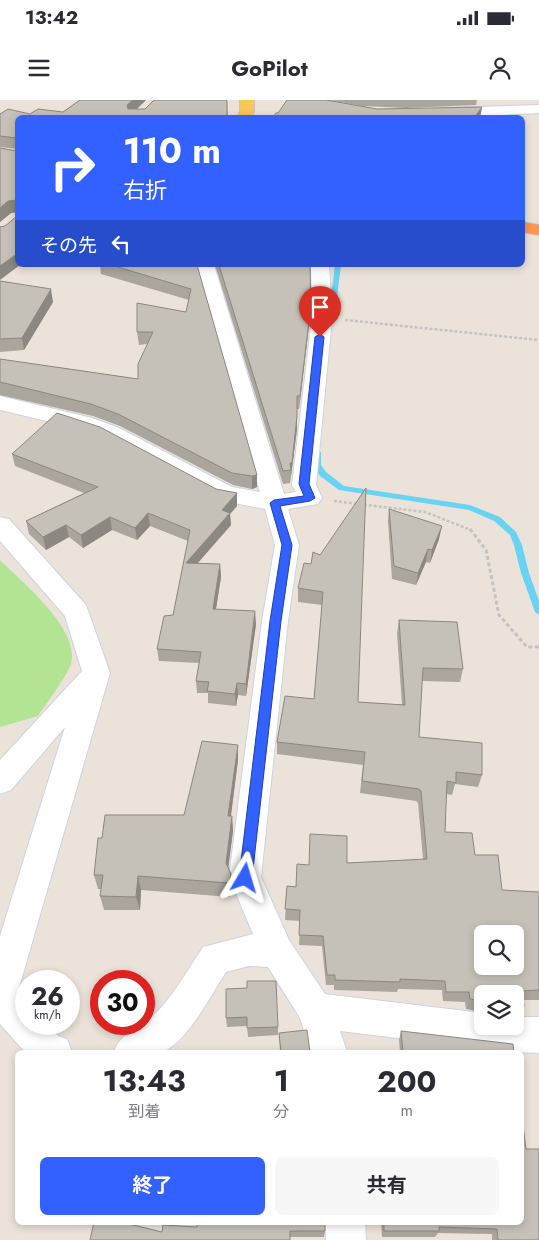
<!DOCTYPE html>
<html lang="ja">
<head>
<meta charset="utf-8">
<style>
  :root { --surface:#fff; --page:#f7f7f7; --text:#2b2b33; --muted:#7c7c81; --accent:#3361ff }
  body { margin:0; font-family:Jost,"Noto Sans JP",sans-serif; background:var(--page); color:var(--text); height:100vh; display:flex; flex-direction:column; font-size:19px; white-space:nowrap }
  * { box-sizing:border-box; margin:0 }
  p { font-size:16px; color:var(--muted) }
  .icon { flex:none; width:28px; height:28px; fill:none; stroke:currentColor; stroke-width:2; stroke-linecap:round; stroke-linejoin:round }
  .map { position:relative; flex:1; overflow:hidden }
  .drawer { position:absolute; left:15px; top:950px; width:509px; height:175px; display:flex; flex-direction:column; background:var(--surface); border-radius:8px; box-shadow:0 2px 8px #0003 }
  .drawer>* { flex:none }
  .top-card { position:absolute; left:15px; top:15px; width:510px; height:152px; border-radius:8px; box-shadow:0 2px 8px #0003; background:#3361ff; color:#fff; overflow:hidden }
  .controls { position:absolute; left:474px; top:825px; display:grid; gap:10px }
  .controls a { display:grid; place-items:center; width:50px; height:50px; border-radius:8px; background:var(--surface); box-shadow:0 2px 8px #0003; font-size:25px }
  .speed { position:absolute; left:15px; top:870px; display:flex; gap:10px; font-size:25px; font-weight:700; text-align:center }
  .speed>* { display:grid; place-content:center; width:65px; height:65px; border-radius:50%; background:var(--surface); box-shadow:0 2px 8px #0003; line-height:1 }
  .speed small { font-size:12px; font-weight:400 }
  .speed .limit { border:8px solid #d22; background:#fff; color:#111 }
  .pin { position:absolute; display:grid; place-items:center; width:42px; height:42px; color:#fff; margin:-51px -21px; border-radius:50% 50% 50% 0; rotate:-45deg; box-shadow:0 0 5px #0007 }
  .pin .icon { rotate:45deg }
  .me { position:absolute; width:55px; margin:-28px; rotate:7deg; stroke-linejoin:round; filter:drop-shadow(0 0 4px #0008) }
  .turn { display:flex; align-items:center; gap:18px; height:105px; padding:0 25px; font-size:22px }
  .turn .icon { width:65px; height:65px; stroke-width:2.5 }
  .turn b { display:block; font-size:35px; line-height:42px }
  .then { display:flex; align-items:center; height:48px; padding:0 25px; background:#0003; gap:10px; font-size:19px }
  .eta { display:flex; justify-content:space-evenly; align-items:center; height:85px; text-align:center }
  .eta b { font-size:30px; font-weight:700; line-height:35px }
  .primary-button { display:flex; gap:10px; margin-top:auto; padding:10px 25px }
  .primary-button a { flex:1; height:58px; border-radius:8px; background:var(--accent); color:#fff; font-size:20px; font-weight:700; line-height:58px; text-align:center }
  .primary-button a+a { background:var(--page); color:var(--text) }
  .status { display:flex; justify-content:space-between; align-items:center; height:35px; padding:0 25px; background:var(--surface); direction:ltr }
  .status svg { height:14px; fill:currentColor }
  header { display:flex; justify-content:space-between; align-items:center; height:65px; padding:0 25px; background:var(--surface); font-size:22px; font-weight:700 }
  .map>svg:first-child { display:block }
  .green { fill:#b2e493 }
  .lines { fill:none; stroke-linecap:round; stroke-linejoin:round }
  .stream { fill:#68d3f2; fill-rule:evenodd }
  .minor-casing { stroke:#ced3e2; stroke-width:2 }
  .major-casing { stroke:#c3c3c3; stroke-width:2 }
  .highway-casing { stroke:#c3c3c3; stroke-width:2 }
  .path-far1 { stroke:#c3c3c3; stroke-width:2.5; stroke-dasharray:3 2; stroke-linecap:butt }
  .path { stroke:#c3c3c3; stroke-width:3; stroke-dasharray:4 2.5; stroke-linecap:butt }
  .minor { fill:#fff; fill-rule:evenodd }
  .major { fill:#f5c955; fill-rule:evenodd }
  .highway { fill:#ff9551; fill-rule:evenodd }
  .wall { fill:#aaa69e }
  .shaded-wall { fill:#8b8781 }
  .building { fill:#c6c1b8; stroke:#8b8781; fill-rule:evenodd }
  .route { fill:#3361ff; stroke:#213fa6 }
</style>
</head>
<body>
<div class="status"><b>13:42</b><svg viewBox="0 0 49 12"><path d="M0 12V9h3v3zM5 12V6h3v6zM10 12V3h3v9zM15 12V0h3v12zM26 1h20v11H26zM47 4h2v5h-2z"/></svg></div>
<header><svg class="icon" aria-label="menu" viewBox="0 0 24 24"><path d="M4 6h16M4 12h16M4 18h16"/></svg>GoPilot<svg class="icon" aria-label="person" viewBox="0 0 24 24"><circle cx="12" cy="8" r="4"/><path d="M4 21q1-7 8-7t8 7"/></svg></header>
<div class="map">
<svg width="539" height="1140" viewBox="0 0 539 1140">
  <rect width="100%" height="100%" fill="#ebe3d9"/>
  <path class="green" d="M0,460C22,482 81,530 71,564C67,576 45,605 38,616L0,627Z"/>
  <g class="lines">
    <path class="stream" d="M335,165H341L335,213L332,215L329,213Z
      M315,352H321V365L326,372L344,386L470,405L500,417L516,432L522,445L529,473L539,501V515L535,512L521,473L514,445L510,435L494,421L469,410L339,390L320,376L313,365Z"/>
    <g class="minor-casing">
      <path id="minor" d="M539,5V13L443,18L438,16L435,13L438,10L443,8Z
        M196,165H214L284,394L296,392L292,385L312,218L311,165H329L332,218L316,385L322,398L318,404L288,409L299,445L288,521L261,777L289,840L325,894L482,913V926H515V917H539V953L514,952L340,931L347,952H311L300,918L268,867L249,866L226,872C208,899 192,935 164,952H114C120,934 130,935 144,924C169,904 185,874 203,847L253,834L229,777L262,521L275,445L265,409L218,400L103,338L77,328L0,310V296L92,318L119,328L232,387L260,392Z
        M0,417L9,419L86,505L110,573L18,891L26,901V924H47L58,936L67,939L72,952H25L0,924V836L65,627L11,690L0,694V660L82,571L65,516L0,441Z
        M325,1122H365L366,1140H326Z"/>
    </g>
    <g class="major-casing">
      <path id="major" d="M240,0H254V11L252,18H237L240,11Z"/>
    </g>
    <g class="highway-casing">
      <path id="highway" d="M522,122L539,125V135L522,132Z"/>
    </g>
    <path class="path-far1" d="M345,220L539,240
      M334,401L425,412L471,430"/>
    <path class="path" d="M470,429L486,450L499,515L527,547H539"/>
    <use href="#minor" class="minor"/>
    <use href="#major" class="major"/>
    <use href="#highway" class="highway"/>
  </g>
  <path class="wall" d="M80,0H146L137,9H145L227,1L228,18H18V165L5,126L17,116V112L11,113L0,122V48L17,51V49L0,47V14H30L63,12Z
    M329,0H477L476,5L406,8L362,6L377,9L482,7L480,18H272L278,13L357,5Z
    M100,165H197L257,387L252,389L233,385L120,326L93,316L0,295V259L138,279L147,244L139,245L137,232L186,212L189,200L101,174Z
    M215,165H310V217L299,309H297V329L291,376L290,383L283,384Z
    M0,181L53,202L24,250L0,252Z
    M12,354L237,393V406L230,414L231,425L198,463L220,464L221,477L216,509L256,524L246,596L238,595L236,606L208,603V593H197L196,581L199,563L159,561L157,549L173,515L188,441L150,426L137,440L112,430L83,448L69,437L46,450L29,434L26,421L84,393L15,366Z
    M389,409L439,439L430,463L426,462L416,485L392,479L388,421Z
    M313,452L358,602L402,605L397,533L399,520L463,569L460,582L422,581L419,637L482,675L478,687L455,684L452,695L446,694L445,732L475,755L502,790L539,792V900H523L524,906L519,915L515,916V894H482V912L466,909L465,902L443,901L442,890L398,889L397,892L334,890V885H326L322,846L299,845L300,821L285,820L287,786L296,787L309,765L423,759L418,703L416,701L360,693L363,665L277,654V642L314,599L322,505L298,502V488L311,464Z
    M238,660L231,716H232L233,731L228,768L231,774V788L230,797L141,790L140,810H104L100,796L101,789H98L94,775L102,738L184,715Z
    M226,889L278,927V935L248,937L247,926L227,927L226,918Z
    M401,931L514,952H400L399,940Z
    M279,933L310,952H280Z
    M526,1049L539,1140H492V1134L438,1133L435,1137H382L381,1122H521Z
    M197,1127L325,1131L324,1137H290L162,1132Z"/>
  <path class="shaded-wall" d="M133,0H146L128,17L127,5Z
    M482,7L480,18H474Z
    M17,100L18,112L11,113L0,122V108L8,101Z
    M18,153V165H20L0,180V166Z
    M51,189L53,202L24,250L22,238Z
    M311,204L310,217L299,309L300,296Z
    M297,316V329L291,376L290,363Z
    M257,375V387L252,389V376Z
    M237,393V406L230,414L231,425L187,475L186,463L222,410Z
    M148,413L150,426L137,440L135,428Z
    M110,417L112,430L83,448L81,435Z
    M66,425L69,437L46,450L43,437Z
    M442,426L439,439L430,463L432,450Z
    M428,449L426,462L416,485L418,473Z
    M220,464L221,477L214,521L213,509Z
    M255,511L256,524L246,596V584Z
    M237,583L238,595L236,606L235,594Z
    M238,645V660L229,730L228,716Z
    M232,716L233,731L227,777L226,763Z
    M231,774V788L230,797L229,783Z
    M138,776L141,790L140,810L136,797Z"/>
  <path class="building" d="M80,0H133L127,5L128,9H145L154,0H226L227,1V18H18V65H17H18V153L0,166V127L5,126L17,116V100L8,101L0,108V48L17,51V38L0,36V14L8,9L30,14L38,9L63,12Z
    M287,0H326L377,9L482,7L474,18H466L456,16L454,18H272L276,13H278Z
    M111,165H197L257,375L252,376L232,373L118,314L91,304L0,282V259L138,279V264L153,232H137V203L186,212L191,189Z
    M219,165H310L311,204L300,296H297V316L292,363H290L291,370L283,371Z
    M0,181L51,189L22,238L0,239Z
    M57,313L100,327L216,389L237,393L222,410L230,413L186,463L220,464L213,509L255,511L246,584L237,583L235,594L207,591L209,582L196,581L201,552L157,549L164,516L173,515L190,430L148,413L135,428L110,417L81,435L66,425L43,437L26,421L98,387L12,354Z
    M366,388L358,602L405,605L399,520L457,522L463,569L423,568L419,637L482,643V675L456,672V683L447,681L445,732L472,733L475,755H498L502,790L539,792V890L522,891L524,906H519L518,908H515V894H482V901L470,899L469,892H446L445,881L400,879V882L335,880V875H327L323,836L299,835L300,810L285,809L287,786L296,787L297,764L309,765L310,734L347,736V763L427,759L421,691L419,689L362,681L365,652L277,642L285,596L314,599L323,492L298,488L304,463L311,464L313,452L320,455ZM482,834H515V866H482Z
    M389,409L442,426L432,450L428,449L418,473L394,466Z
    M202,641L238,645L228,716H232L226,763L231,774L229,783L138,776L136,797L100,796L103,775H94L98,738H102L105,715H184Z
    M247,881H276L278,927L247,928V917L226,918V889L247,888Z
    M307,930L310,952H281L279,933Z
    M401,931L513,944L514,952H403Z
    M521,1011L526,1049H539V1140H498L497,1129L439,1127V1131H384V1122H521Z
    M94,1122H121L162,1132L163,1125L197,1127V1122H325V1131H290V1140H90Z"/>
  <path class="route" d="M320,234L324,237L309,384L315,398L310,401L280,406L292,445L281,521L252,778L250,782L245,784L241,782L239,778L270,521L282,445L270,403L274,400L304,396L299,384L315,237Z"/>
</svg>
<div class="controls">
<a><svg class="icon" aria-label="search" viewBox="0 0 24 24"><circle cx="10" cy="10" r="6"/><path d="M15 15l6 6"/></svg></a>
<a><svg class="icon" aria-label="layers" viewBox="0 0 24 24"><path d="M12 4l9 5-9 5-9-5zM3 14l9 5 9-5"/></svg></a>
</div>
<div class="speed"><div>26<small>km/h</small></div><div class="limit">30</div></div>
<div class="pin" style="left:320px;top:237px;background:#d93025"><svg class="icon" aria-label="arrive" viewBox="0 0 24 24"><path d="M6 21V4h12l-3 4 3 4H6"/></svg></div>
<svg class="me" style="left:245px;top:778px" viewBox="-20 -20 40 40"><path d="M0-17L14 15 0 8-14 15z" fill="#3361ff" stroke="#fff" stroke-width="4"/></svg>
<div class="top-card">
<div class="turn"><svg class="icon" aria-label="right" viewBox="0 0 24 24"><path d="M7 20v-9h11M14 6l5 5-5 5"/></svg><div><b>110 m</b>右折</div></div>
<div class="then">その先<svg class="icon" aria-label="left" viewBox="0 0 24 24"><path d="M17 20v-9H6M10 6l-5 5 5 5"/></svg></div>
</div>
<section class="drawer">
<div class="eta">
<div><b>13:43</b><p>到着</p></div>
<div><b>1</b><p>分</p></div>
<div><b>200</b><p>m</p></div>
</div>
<div class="primary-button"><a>終了</a><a>共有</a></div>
</section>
</div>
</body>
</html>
